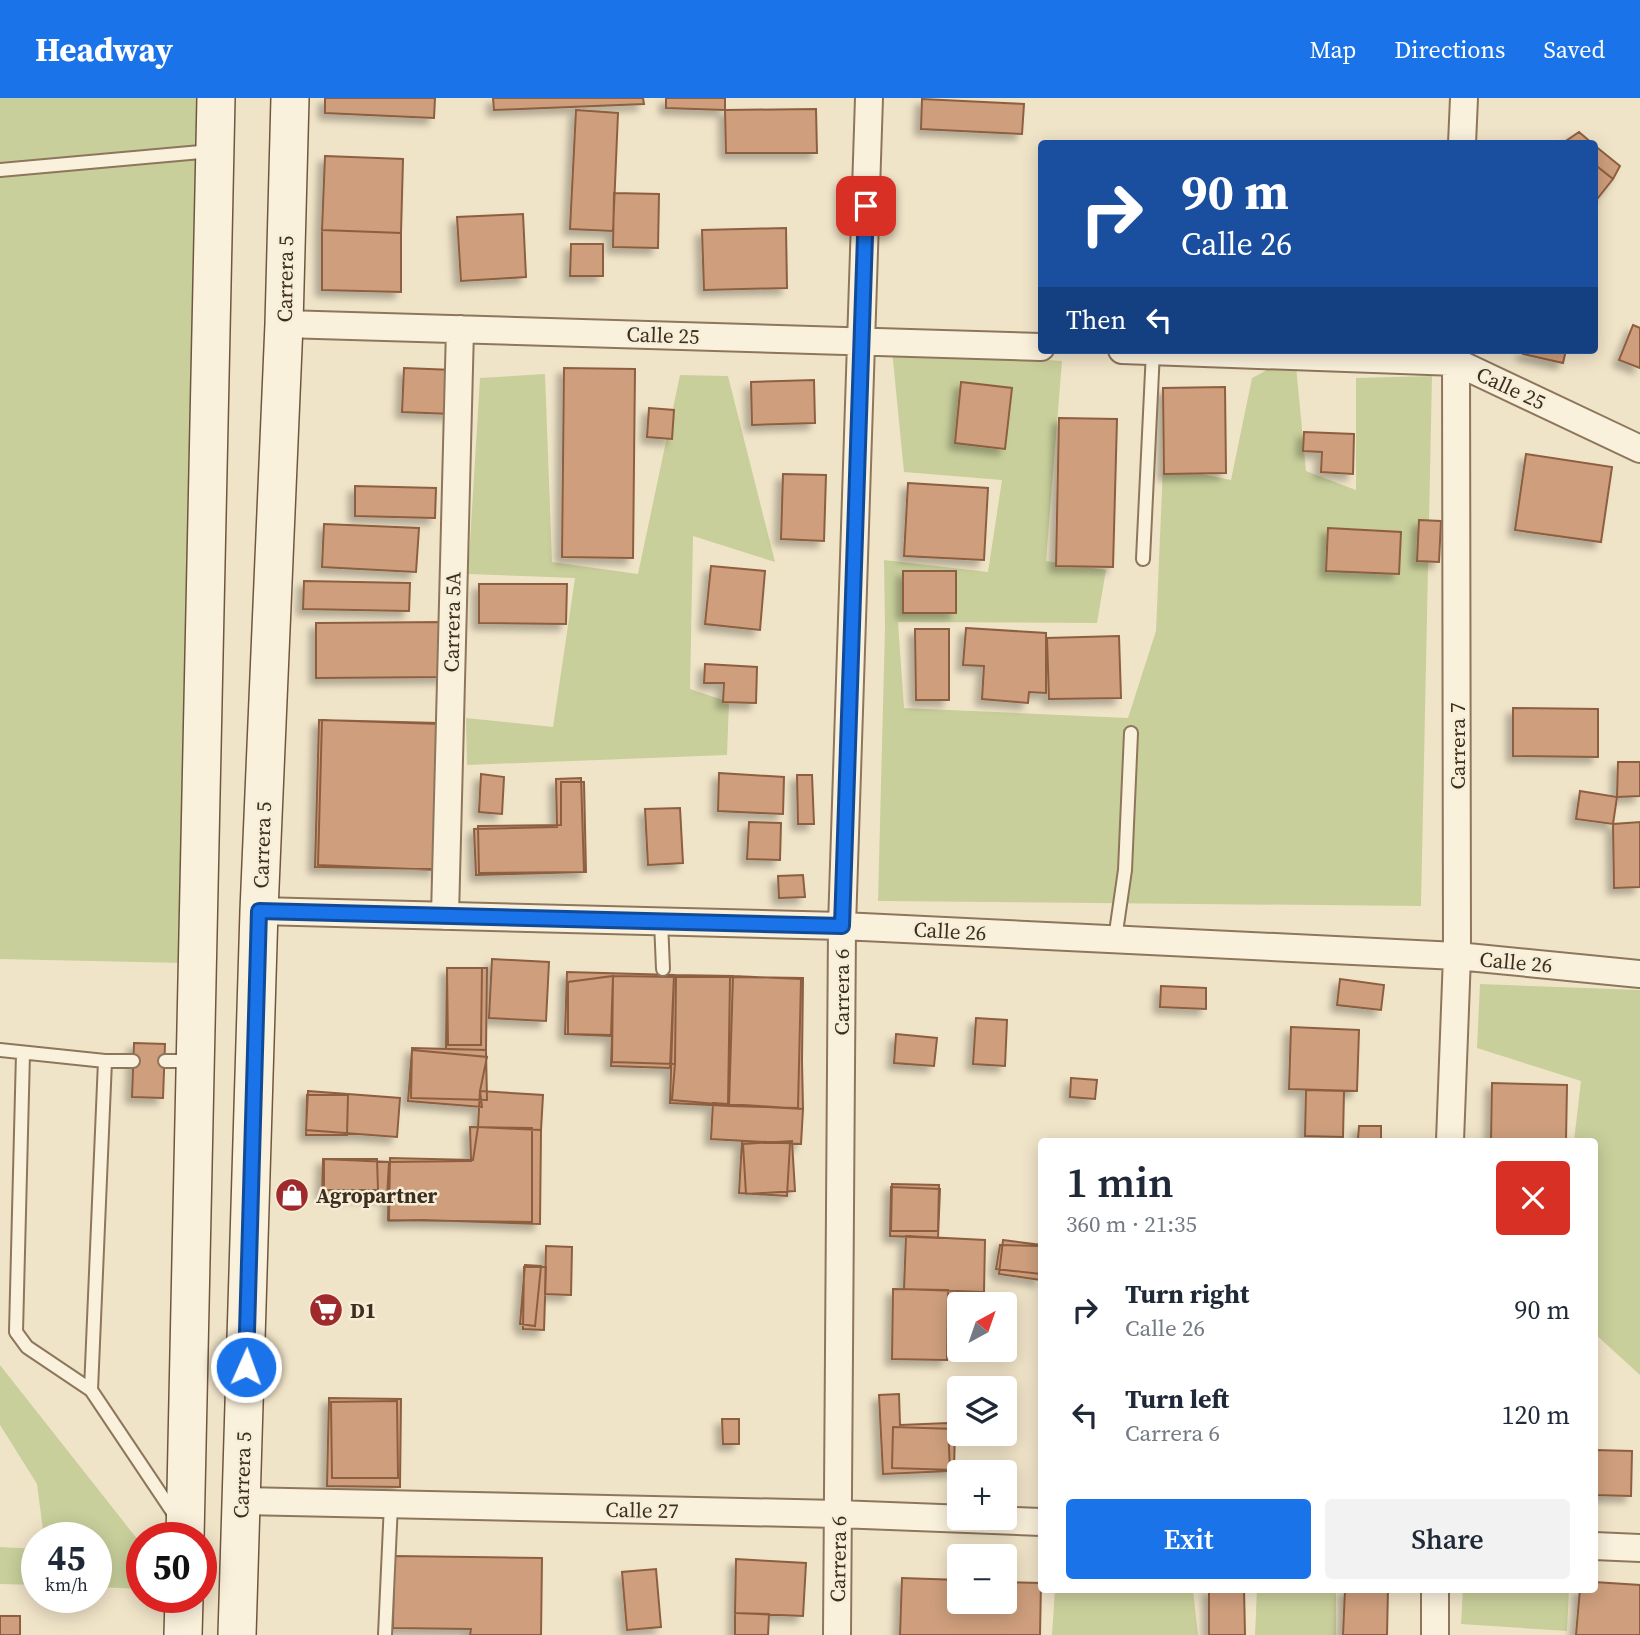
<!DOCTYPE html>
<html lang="en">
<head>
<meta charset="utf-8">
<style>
  :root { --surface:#fff; --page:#f2f2f3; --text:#1f2937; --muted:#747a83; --accent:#1a73e8 }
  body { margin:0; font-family:"Source Serif 4",serif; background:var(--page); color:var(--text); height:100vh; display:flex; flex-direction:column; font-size:26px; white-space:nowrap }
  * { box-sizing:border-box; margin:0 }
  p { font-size:23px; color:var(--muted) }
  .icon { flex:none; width:38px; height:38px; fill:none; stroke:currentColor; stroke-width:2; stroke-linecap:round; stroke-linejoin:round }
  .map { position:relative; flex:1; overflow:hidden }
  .details { position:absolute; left:1038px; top:1040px; width:560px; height:455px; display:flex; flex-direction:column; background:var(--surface); border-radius:7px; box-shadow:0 4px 18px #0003 }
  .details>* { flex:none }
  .top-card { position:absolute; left:1038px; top:42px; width:560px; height:214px; border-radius:7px; box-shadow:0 4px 18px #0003; background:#1a4fa0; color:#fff; overflow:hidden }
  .needle { width:46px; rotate:40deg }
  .controls { position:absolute; left:947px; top:1194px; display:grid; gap:14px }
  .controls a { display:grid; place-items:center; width:70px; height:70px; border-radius:7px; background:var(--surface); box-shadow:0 4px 18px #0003; font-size:35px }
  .speed { position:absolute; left:21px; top:1424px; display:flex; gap:14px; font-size:35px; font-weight:700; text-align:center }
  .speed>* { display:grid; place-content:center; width:91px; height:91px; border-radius:50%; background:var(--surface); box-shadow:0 4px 18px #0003; line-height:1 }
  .speed small { font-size:18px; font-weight:400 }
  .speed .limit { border:10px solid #d22; background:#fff; color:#111 }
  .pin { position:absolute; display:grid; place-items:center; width:60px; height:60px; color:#fff; margin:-30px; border-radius:14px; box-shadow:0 4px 10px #0006 }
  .me { position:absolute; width:77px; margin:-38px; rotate:2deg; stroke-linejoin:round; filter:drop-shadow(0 0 5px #0008) }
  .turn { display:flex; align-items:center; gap:24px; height:147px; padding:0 28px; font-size:32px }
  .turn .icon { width:91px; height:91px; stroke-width:2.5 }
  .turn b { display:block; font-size:49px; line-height:60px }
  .then { display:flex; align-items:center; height:66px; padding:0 28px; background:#0003; gap:14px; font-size:26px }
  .round { display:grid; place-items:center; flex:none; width:74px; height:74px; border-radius:7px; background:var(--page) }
  .headline { display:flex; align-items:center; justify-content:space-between; height:119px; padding:0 28px }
  h1 { font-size:42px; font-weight:600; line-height:52px }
  .cta { display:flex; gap:14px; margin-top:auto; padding:14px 28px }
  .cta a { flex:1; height:80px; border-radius:7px; background:var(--accent); color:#fff; font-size:28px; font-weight:600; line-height:80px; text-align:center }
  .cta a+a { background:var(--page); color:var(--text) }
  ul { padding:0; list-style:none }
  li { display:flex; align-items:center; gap:21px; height:105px; padding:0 28px }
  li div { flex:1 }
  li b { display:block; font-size:26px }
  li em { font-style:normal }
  header { display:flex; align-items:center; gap:42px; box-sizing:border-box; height:98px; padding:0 35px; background:var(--accent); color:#fff }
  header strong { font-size:33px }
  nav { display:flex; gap:38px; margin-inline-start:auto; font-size:24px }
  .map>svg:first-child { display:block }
  .green { fill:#c9cf9b }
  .building { fill:#cf9f7d; stroke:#8d5f41; stroke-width:2; filter:url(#shadow) }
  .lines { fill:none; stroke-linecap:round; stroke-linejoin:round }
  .service-casing { stroke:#8d765c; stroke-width:16 }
  .minor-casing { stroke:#8d765c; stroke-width:30 }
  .secondary-casing { stroke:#6f573f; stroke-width:40 }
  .service { stroke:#faf1dc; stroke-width:12 }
  .minor { stroke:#faf1dc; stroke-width:26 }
  .secondary { stroke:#faf1dc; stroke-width:37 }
  .route-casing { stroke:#114b97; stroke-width:18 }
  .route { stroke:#1a73e8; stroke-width:12 }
  .labels { text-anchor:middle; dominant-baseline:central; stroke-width:5; stroke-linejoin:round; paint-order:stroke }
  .street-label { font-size:21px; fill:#3d2e20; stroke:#f7eed8 }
  .poi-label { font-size:21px; font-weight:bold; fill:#3d2e20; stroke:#f7eed8; text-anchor:start }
</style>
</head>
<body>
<header>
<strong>Headway</strong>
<nav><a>Map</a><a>Directions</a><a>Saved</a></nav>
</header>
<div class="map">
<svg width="1640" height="1537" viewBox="0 0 1640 1537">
  <defs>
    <filter id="shadow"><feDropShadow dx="-6" dy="6" stdDeviation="3.5" flood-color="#0004"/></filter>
  </defs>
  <rect width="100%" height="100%" fill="#f0e4c8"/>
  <path class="green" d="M0,0H202L184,865L0,861Z
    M892,252L1062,263L1046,463L1106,472L1097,525L898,524L904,610L1128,620L1156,533L1163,368L1231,382L1252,280L1295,257L1306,373L1356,392V280L1432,278L1421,808L878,803L885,529L884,462L988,474L1002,382L904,374Z
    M545,276L552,464L638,476L680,277L728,278L775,464L693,438L690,591L729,604L727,657L467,667L466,620L553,629L575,480L468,476L480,280Z
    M1480,886L1640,892V1277L1594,1235V1043H1574L1581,983L1477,950Z
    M0,1267L142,1447V1491L96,1489V1440H44L37,1386L0,1327Z
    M0,1449L37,1451V1487L0,1486Z
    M1055,1491H1193L1198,1537H1052Z
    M1257,1491H1336V1537H1255Z
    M1463,1491H1569L1567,1533L1461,1526Z"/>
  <path class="building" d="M325,0H435L434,20L325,15Z
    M493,0H643L644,6L494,12Z
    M666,0H725V12L666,10Z
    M922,1L1024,6L1022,36L921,31Z
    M816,11L817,55H726L725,12Z
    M576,12L618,15L613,133L570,131Z
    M1579,34L1593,46H1569L1566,43Z
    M1594,47L1620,68L1613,81L1594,66Z
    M325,58L403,61L401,135L322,132Z
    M1594,66L1613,81L1594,105Z
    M614,95L659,96L658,150L613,149Z
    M523,116L526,179L461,183L457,119Z
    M786,130L787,190L704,192L702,132Z
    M322,132L401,135V194L322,192Z
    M571,146H603V178H570Z
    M1633,227L1640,230V270L1619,262Z
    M1524,252H1566L1563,265L1523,256Z
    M404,270L453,272L451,316L402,314Z
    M564,270L635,271L633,460L562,459Z
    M814,282L815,325L752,327L751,284Z
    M961,284L1012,290L1005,351L955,345Z
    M1225,289L1226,375L1164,376L1163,290Z
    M649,310L674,312L672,341L647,339Z
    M1059,320L1117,321L1113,469L1056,468Z
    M1304,334L1354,336L1353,376L1321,374L1322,354L1303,353Z
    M1526,356L1612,369L1601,444L1515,432Z
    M783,376L826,377L824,443L781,441Z
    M908,385L988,390L984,462L904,458Z
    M355,388L436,390L435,420L355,418Z
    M1419,422L1441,423L1439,464L1417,463Z
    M324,426L419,430L416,474L322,469Z
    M1328,430L1401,434L1399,476L1326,473Z
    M711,468L765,473L760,532L705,526Z
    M903,473H956V515H903Z
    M304,483L410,485L409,513L303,511Z
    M479,486H567L566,526L479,525Z
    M446,524V579L316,580V525Z
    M966,530L1046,535V595L1029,594L1028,605L982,601L984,568L963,567Z
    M915,531H949V602H916Z
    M1119,538L1121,600L1049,601L1047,540Z
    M705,566L757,569L756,605L723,604L724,585H704Z
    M1513,610L1598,611V659L1513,658Z
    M319,622L438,625L435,771L315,769Z
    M322,622L440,626L436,772L318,767Z
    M1618,664H1640V698L1617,699Z
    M719,675L784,679L783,716L718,713Z
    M481,676L504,679L502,716L479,714Z
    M797,677H812L814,726H798Z
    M581,680L584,774L476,777L474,731L557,729L556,681Z
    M561,684H584L586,774L479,775L478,728L561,727Z
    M1580,693L1617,699L1613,726L1576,721Z
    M680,710L683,765L648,767L645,711Z
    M749,724L781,725L780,762L747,761Z
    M1640,724V789L1614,790L1613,726Z
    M803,777L805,799L779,800L778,778Z
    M492,861L549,864L546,923L489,920Z
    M447,870H487L486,952L446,951Z
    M447,870H482L481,947H448Z
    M567,874L674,877L670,970L611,968L612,938L565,936Z
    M674,877L733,878L729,1008L670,1005Z
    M613,878L676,879L675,966L612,964Z
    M613,878L611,937L568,936V884Z
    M733,878L801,881L798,1010L729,1008Z
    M676,879H730L728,1007L672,1002L675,966Z
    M730,879L803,880L802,963L803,1011L728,1007Z
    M1340,881L1384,887L1381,912L1337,907Z
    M1161,888L1206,890V911L1160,909Z
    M976,920L1007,922L1005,968L973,966Z
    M1291,929L1359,932L1357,993L1289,991Z
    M896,936L937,940L934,968L894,965Z
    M134,945L165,946L163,1000L132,999Z
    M412,950L486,952L487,1002L411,1000Z
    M412,952L487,959L480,993L482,1009L408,1003Z
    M1071,980L1097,982L1095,1001L1070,999Z
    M1492,985L1567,987L1566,1043H1491Z
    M1306,992L1344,993L1343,1039L1305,1038Z
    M308,993L400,1000L397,1039L306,1032Z
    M480,993L543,997L541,1032L478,1029Z
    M307,997H348L347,1037H306Z
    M713,1005L803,1011L801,1046L711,1041Z
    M1359,1028H1381V1041H1358Z
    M470,1029L532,1030V1124L388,1122L389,1064L471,1063Z
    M478,1029L541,1032L540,1126L423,1122L389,1123L390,1060L473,1062Z
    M742,1043L790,1045L787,1098L739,1095Z
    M792,1043L795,1093L746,1096L743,1046Z
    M323,1061L389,1064L387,1099L322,1096Z
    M324,1061H377L378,1092H324Z
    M892,1086L939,1087L938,1133H891Z
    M891,1089L940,1091L938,1140L890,1138Z
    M906,1138L985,1142L984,1194L904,1191Z
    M1003,1142L1041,1147V1182L999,1176Z
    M1000,1147L1041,1148V1176L996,1171Z
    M546,1148L572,1149L571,1197L545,1196Z
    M525,1167L541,1168L535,1228L520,1226Z
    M524,1169H546L544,1232L523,1231Z
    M893,1191L948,1192L947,1262L892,1261Z
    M899,1296L900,1327L948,1325L950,1373L883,1376L879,1297Z
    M329,1300L401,1301L400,1389L327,1388Z
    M397,1303L398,1380H332L331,1304Z
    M722,1321H739V1346H723Z
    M893,1329L955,1331L954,1372L892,1370Z
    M1594,1352L1632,1353L1631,1398L1594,1397Z
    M394,1458L542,1460L541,1537H470L471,1531L393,1530Z
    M736,1461L806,1465L803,1518L735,1515Z
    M656,1471L661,1529L627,1532L622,1474Z
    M902,1480L959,1482V1503H1004V1484L1041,1485L1040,1537H900Z
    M1594,1484L1640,1487V1537H1576L1580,1491H1594Z
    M1209,1491H1244L1245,1537H1209Z
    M1345,1491H1388L1387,1537H1343Z
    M735,1515L769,1516L768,1537H735Z
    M0,1518H20V1537H0Z"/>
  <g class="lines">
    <g class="service-casing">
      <path id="service" d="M0,72L212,53
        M1143,461L1153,253
        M661,823L663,871
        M1115,841L1125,772L1131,635
        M0,952L105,963
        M23,955L16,1234L27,1249L91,1292
        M133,963H105L91,1292L176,1419
        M165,963H192
        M385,1537L391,1406"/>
    </g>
    <g class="minor-casing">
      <path id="minor" d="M1462,46L1464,0
        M284,226L1041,249
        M1122,252L1456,264L1640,351
        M259,813L842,828L1457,858L1640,876
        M445,818L460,231
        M1450,1043L1457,858L1456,252
        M242,1403L838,1416L1041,1424
        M1594,1448L1640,1450
        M837,1537L842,828L869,0
        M1435,1537V1491"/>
    </g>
    <g class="secondary-casing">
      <path id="secondary" d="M185,1440L216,0
        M183,1537L184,1500
        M237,1537L259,813L284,226L290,0"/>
    </g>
    <use href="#service" class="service"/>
    <use href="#minor" class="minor"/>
    <use href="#secondary" class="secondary"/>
  </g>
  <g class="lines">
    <g class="route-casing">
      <path id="route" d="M246,1269L259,813L842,828L866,108"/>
    </g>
    <use href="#route" class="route"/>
  </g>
  <defs>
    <g id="shop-disc" transform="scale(1.75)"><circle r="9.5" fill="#9e2a2b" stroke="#f7eed8"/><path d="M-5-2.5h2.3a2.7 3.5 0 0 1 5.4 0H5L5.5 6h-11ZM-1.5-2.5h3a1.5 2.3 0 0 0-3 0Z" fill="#fff"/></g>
    <g id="supermarket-disc" transform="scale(1.75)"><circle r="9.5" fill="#9e2a2b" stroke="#f7eed8"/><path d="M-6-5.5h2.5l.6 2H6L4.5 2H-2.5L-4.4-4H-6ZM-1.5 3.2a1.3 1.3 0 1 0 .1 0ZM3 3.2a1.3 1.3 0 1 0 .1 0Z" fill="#fff"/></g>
  </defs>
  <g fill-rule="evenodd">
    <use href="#shop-disc" x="292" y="1097"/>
    <use href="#supermarket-disc" x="326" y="1212"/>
  </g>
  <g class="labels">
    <g class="street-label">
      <text transform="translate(285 181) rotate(-89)">Carrera 5</text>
      <text transform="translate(663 237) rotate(2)">Calle 25</text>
      <text transform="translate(1511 290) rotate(25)">Calle 25</text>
      <text transform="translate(452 524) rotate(-89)">Carrera 5A</text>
      <text transform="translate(1457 648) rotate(-90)">Carrera 7</text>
      <text transform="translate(262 747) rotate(-88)">Carrera 5</text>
      <text transform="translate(950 833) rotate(3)">Calle 26</text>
      <text transform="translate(1516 864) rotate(5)">Calle 26</text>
      <text transform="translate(841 894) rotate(-90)">Carrera 6</text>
      <text transform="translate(242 1377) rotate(-88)">Carrera 5</text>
      <text transform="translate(642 1412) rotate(1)">Calle 27</text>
      <text transform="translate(838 1461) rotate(-89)">Carrera 6</text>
    </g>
    <g class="poi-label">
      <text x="316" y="1097">Agropartner</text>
      <text x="350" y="1212">D1</text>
    </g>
  </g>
</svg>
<div class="controls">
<a><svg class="needle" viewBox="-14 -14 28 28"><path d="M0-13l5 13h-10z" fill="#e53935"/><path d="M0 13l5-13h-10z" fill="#747a83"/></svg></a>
<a><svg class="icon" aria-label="layers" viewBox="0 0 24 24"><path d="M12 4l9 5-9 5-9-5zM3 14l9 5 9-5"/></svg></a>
<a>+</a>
<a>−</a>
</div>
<div class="speed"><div>45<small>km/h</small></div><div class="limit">50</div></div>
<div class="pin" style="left:866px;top:108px;background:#d93025"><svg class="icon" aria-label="arrive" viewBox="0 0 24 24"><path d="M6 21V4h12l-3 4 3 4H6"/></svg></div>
<svg class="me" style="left:246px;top:1269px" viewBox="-20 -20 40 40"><circle r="17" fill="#1a73e8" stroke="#fff" stroke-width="3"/><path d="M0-11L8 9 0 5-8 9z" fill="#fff"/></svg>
<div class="top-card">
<div class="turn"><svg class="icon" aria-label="right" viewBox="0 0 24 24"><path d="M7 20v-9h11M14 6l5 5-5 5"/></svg><div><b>90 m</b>Calle 26</div></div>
<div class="then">Then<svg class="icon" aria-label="left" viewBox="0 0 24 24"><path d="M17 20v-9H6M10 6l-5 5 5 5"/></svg></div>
</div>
<section class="details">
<div class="headline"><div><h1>1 min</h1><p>360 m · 21:35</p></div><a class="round" style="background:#d93025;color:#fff"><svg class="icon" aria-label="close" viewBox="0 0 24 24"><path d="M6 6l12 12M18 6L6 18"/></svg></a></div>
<ul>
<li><svg class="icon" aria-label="right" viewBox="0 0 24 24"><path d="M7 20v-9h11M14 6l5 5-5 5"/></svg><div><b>Turn right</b><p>Calle 26</p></div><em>90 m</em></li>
<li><svg class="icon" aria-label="left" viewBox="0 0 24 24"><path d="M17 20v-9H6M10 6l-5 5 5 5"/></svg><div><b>Turn left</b><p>Carrera 6</p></div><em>120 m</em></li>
</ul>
<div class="cta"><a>Exit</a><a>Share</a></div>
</section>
</div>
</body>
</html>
